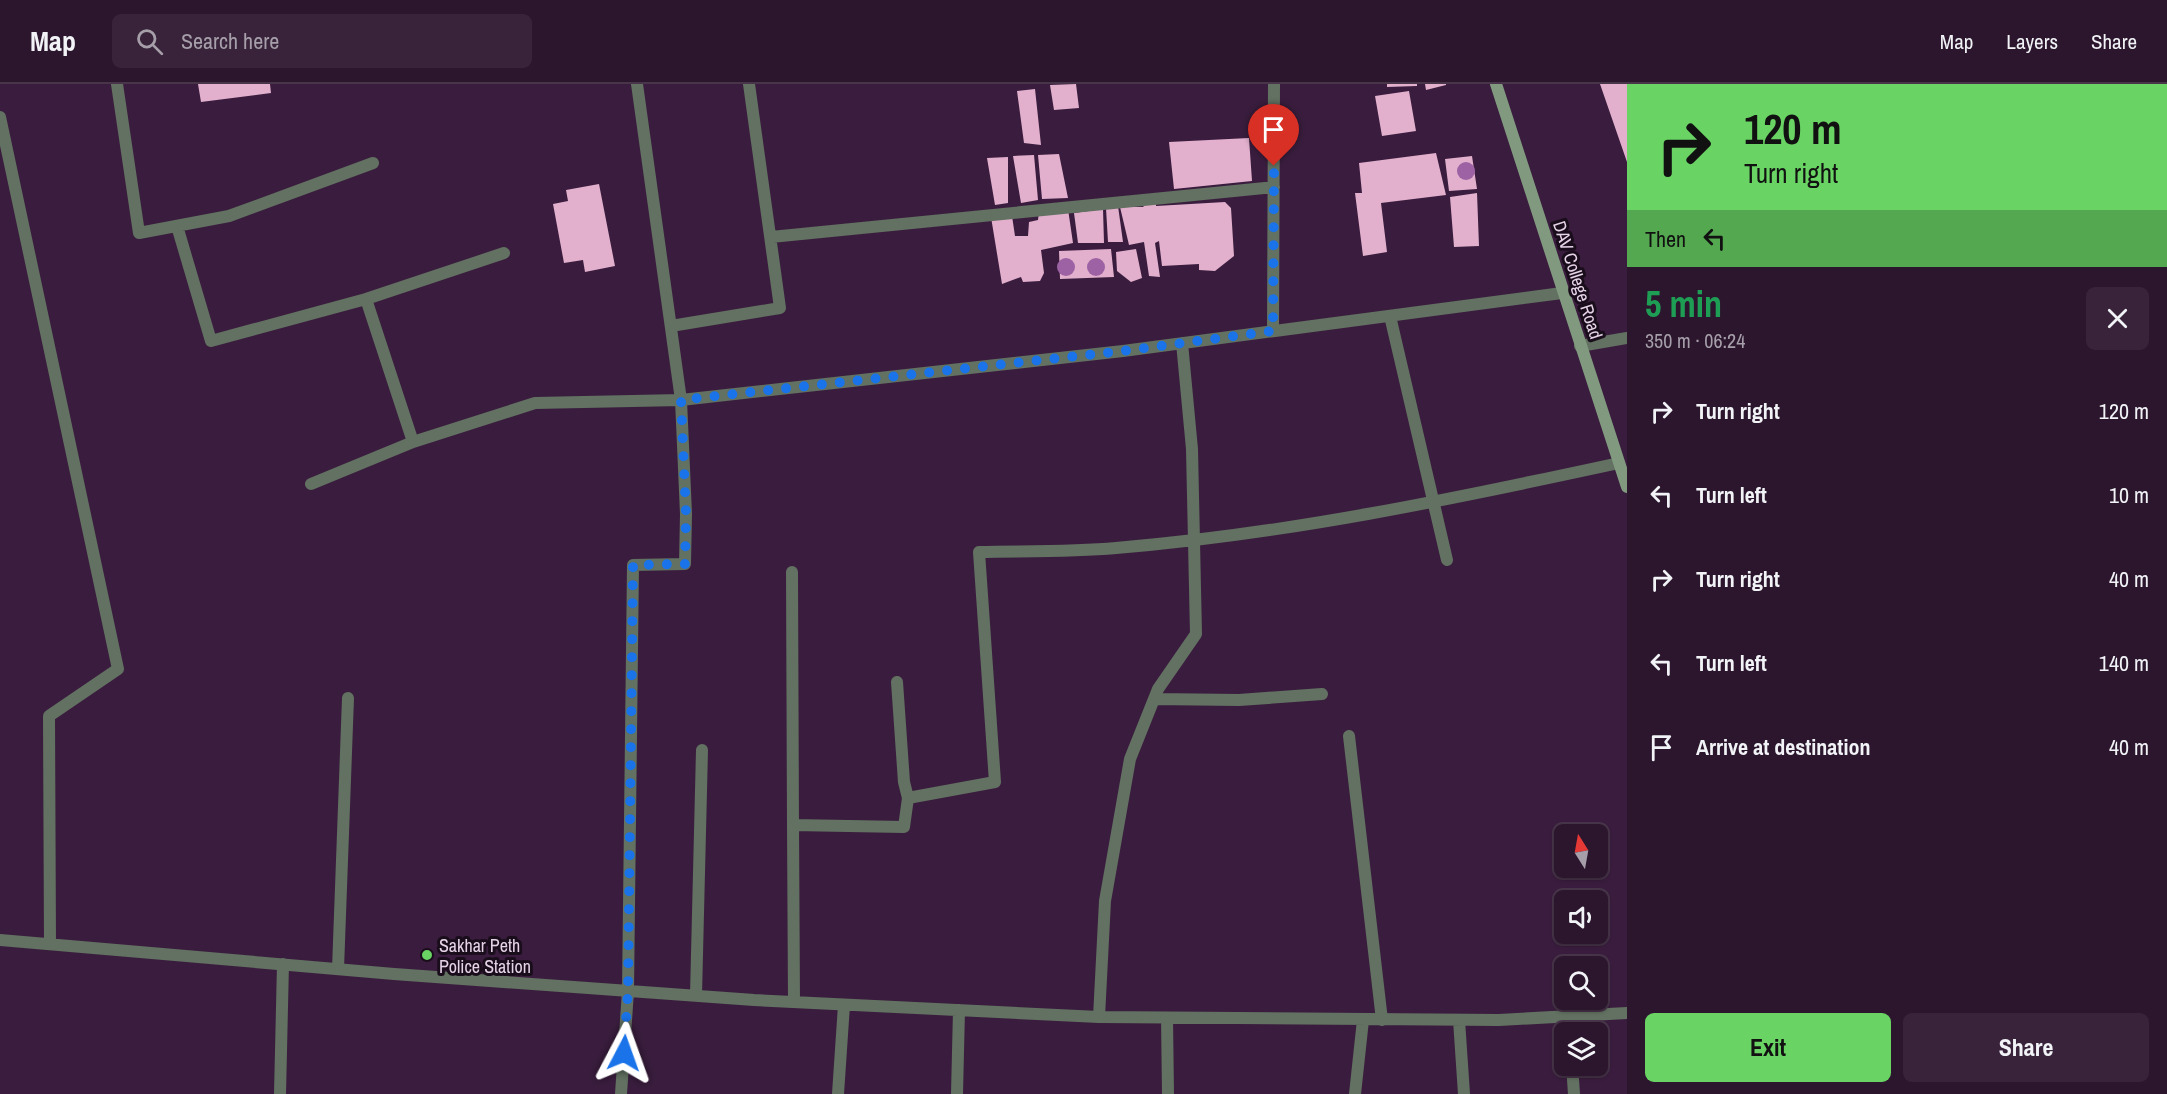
<!DOCTYPE html>
<html lang="en">
<head>
<meta charset="utf-8">
<style>
  :root { --surface:#2c162e; --page:#38233a; --text:#f1f3f6; --muted:#a69faa; --line:#48354a; --accent:#69d464 }
  body { margin:0; font-family:"Archivo Narrow",sans-serif; background:var(--page); color:var(--text); height:100vh; display:flex; flex-direction:column; font-size:22px; white-space:nowrap }
  * { box-sizing:border-box; margin:0 }
  p { font-size:20px; color:var(--muted) }
  .icon { flex:none; width:33px; height:33px; fill:none; stroke:currentColor; stroke-width:2; stroke-linecap:round; stroke-linejoin:round }
  .map { position:relative; flex:1; overflow:hidden }
  .drawer { display:flex; flex-direction:column; background:var(--surface); width:540px }
  .drawer>* { flex:none }
  .banner { background:#69d464; color:#111; overflow:hidden }
  .needle { width:39px; rotate:349deg }
  .buttons { position:absolute; left:1554px; top:740px; display:grid; gap:12px }
  .buttons a { display:grid; place-items:center; width:54px; height:54px; border-radius:9px; background:var(--surface); box-shadow:0 2px 4px #0004,0 0 0 2px var(--line); font-size:30px }
  .pin { position:absolute; display:grid; place-items:center; width:51px; height:51px; color:#fff; margin:-62px -26px; border-radius:50% 50% 50% 0; rotate:-45deg; box-shadow:0 0 6px #0007 }
  .pin .icon { rotate:45deg }
  .me { position:absolute; width:66px; margin:-33px; rotate:4deg; stroke-linejoin:round; filter:drop-shadow(0 0 4px #0008) }
  .turn { display:flex; align-items:center; gap:21px; height:126px; padding:0 18px; font-size:27px }
  .turn .icon { width:78px; height:78px; stroke-width:2.5 }
  .turn b { display:block; font-size:42px; line-height:51px }
  .then { display:flex; align-items:center; height:57px; padding:0 18px; background:#0003; gap:12px; font-size:22px }
  .round { display:grid; place-items:center; flex:none; width:63px; height:63px; border-radius:9px; background:var(--page) }
  .headline { display:flex; align-items:center; justify-content:space-between; height:102px; padding:0 18px }
  h1 { font-size:36px; font-weight:700; line-height:45px; color:#1e9e55 }
  .primary-button { display:flex; gap:12px; margin-top:auto; padding:12px 18px }
  .primary-button a { flex:1; height:69px; border-radius:9px; background:var(--accent); color:#111; font-size:24px; font-weight:700; line-height:69px; text-align:center }
  .primary-button a+a { background:var(--page); color:var(--text) }
  ul { padding:0; list-style:none }
  li { display:flex; align-items:center; gap:18px; height:84px; padding:0 18px }
  li div { flex:1 }
  li b { display:block; font-size:22px }
  li em { font-style:normal }
  header { display:flex; align-items:center; gap:36px; box-sizing:border-box; height:84px; padding:0 30px; background:var(--surface); border-bottom:2px solid var(--line) }
  header strong { font-size:28px }
  nav { display:flex; gap:33px; margin-inline-start:auto; font-size:21px }
  .search { width:420px; height:54px; background:var(--page); display:flex; align-items:center; gap:15px; box-sizing:border-box; padding:0 21px; border-radius:9px; color:var(--muted); font-size:22px }
  main { display:flex; flex:1; min-height:0 }
  .map>svg:first-child { display:block }
  .building { fill:#e2b0cd }
  .lines { fill:none; stroke-linecap:round; stroke-linejoin:round }
  .street { stroke:#627161; stroke-width:12 }
  .secondary { stroke:#819a7f; stroke-width:12 }
  .tree { fill:#9c62a4 }
  .route { stroke:#1a73e8; stroke-width:10; stroke-dasharray:0 18 }
  .poi-dot { fill:#69d464; stroke:#1a0d1b; stroke-width:2 }
  .labels { text-anchor:middle; dominant-baseline:central; stroke-width:6; stroke-linejoin:round; paint-order:stroke }
  .street-label { font-size:18px; fill:#e6d3e8; stroke:#1a0d1b }
  .poi-label { font-size:18px; fill:#e6d3e8; stroke:#1a0d1b; text-anchor:start }
</style>
</head>
<body>
<header>
<strong>Map</strong>
<div class="search"><svg class="icon" aria-label="search" viewBox="0 0 24 24"><circle cx="10" cy="10" r="6"/><path d="M15 15l6 6"/></svg>Search here</div>
<nav><a>Map</a><a>Layers</a><a>Share</a></nav>
</header>
<main>
<div class="map">
<svg width="1627" height="1010" viewBox="0 0 1627 1010">
  <rect width="100%" height="100%" fill="#3a1d3e"/>
  <path class="building" d="M198,0H270L271,9L201,18Z
    M1076,0L1079,24L1054,26L1050,1Z
    M1387,0H1417V2L1387,3Z
    M1425,0H1446V1L1426,6Z
    M1600,0H1627V78Z
    M1035,5L1041,61L1024,59L1017,7Z
    M1409,7L1416,47L1382,52L1375,12Z
    M1249,54L1252,97L1174,105L1169,58Z
    M1436,69L1446,111L1381,119L1387,168L1363,172L1355,109H1362L1359,79Z
    M1059,70L1068,114L1042,115L1038,71Z
    M1034,71L1038,116L1021,119L1013,72Z
    M1472,72L1477,105L1449,107L1445,75Z
    M1008,73V119L995,121L987,74Z
    M599,100L615,182L585,188L583,176L564,179L553,120L568,117L566,106Z
    M1477,109L1479,162L1454,163L1450,113Z
    M1225,118L1231,124L1234,172L1215,187L1199,186V180L1162,182L1159,157L1155,159L1160,193L1149,192L1144,158L1129,161L1120,123H1144L1141,120L1156,119V122Z
    M1118,122L1123,158H1108L1106,124Z
    M1068,125L1073,159L1041,166L1044,189L1040,197L1023,198L1021,193L1002,200L991,133L1012,132L1015,152H1028L1029,138L1038,136L1039,128Z
    M1103,125L1104,159H1078L1074,129Z
    M1111,165L1114,193L1060,195L1059,167Z
    M1136,165L1142,194L1131,198L1117,187L1116,168Z"/>
  <g class="lines">
    <path class="street" d="M117,0L139,149L229,132L373,79
      M0,33L118,585L49,632L50,860
      M177,142L211,257L366,215L504,169
      M771,153L1274,103
      M366,215L413,358
      M1390,232L1447,476
      M671,242L780,224L749,0
      M1273,247L1274,0
      M1580,262L1627,254
      M311,400L413,358L535,319L681,316L1123,267L1562,209
      M792,488L793,741L904,743L908,714
      M897,598L904,698L908,714L995,698L979,468C1025,467 1071,468 1116,464C1286,450 1453,415 1619,379
      M1154,615L1239,616L1322,610
      M1349,652L1382,936
      M793,741L794,918
      M0,856L394,890L754,916L1099,933L1499,936L1627,929
      M338,885L348,614
      M696,911L702,666
      M1569,932L1570,948
      M1099,933L1105,817L1130,675L1158,605L1196,550L1192,365L1182,259
      M1167,934L1168,1010
      M1459,936L1464,1010
      M1572,981L1574,1010
      M280,1010L283,880
      M621,1010L628,907L633,481L685,480L686,430L681,316L637,0
      M838,1010L844,921
      M957,1010L959,926
      M1355,1010L1363,936"/>
    <path class="secondary" d="M1496,0L1627,403"/>
  </g>
  <g class="tree">
    <circle cx="1466" cy="87" r="9"/>
    <circle cx="1066" cy="183" r="9"/>
    <circle cx="1096" cy="183" r="9"/>
  </g>
  <g class="lines">
    <path class="route" d="M624,969L628,907L633,481L685,480L686,430L681,316L1123,267L1273,247L1274,82"/>
  </g>
  <circle class="poi-dot" cx="427" cy="871" r="6"/>
  <g class="labels">
    <g class="street-label">
      <text transform="translate(1578 196) rotate(72)">DAV College Road</text>
    </g>
    <g class="poi-label">
      <text x="439" y="861">Sakhar Peth<tspan x="439" dy="21">Police Station</tspan></text>
    </g>
  </g>
</svg>
<div class="buttons">
<a><svg class="needle" viewBox="-14 -14 28 28"><path d="M0-13l5 13h-10z" fill="#e53935"/><path d="M0 13l5-13h-10z" fill="#a69faa"/></svg></a>
<a><svg class="icon" aria-label="sound" viewBox="0 0 24 24"><path d="M4 9h4l5-4v14l-5-4H4zM17 9q2 3 0 6"/></svg></a>
<a><svg class="icon" aria-label="search" viewBox="0 0 24 24"><circle cx="10" cy="10" r="6"/><path d="M15 15l6 6"/></svg></a>
<a><svg class="icon" aria-label="layers" viewBox="0 0 24 24"><path d="M12 4l9 5-9 5-9-5zM3 14l9 5 9-5"/></svg></a>
</div>
<div class="pin" style="left:1274px;top:82px;background:#d93025"><svg class="icon" aria-label="arrive" viewBox="0 0 24 24"><path d="M6 21V4h12l-3 4 3 4H6"/></svg></div>
<svg class="me" style="left:624px;top:969px" viewBox="-20 -20 40 40"><path d="M0-17L14 15 0 8-14 15z" fill="#1a73e8" stroke="#fff" stroke-width="4"/></svg>
</div>
<section class="drawer">
<div class="banner">
<div class="turn"><svg class="icon" aria-label="right" viewBox="0 0 24 24"><path d="M7 20v-9h11M14 6l5 5-5 5"/></svg><div><b>120 m</b>Turn right</div></div>
<div class="then">Then<svg class="icon" aria-label="left" viewBox="0 0 24 24"><path d="M17 20v-9H6M10 6l-5 5 5 5"/></svg></div>
</div>
<div class="headline"><div><h1>5 min</h1><p>350 m · 06:24</p></div><a class="round"><svg class="icon" aria-label="close" viewBox="0 0 24 24"><path d="M6 6l12 12M18 6L6 18"/></svg></a></div>
<ul>
<li><svg class="icon" aria-label="right" viewBox="0 0 24 24"><path d="M7 20v-9h11M14 6l5 5-5 5"/></svg><div><b>Turn right</b></div><em>120 m</em></li>
<li><svg class="icon" aria-label="left" viewBox="0 0 24 24"><path d="M17 20v-9H6M10 6l-5 5 5 5"/></svg><div><b>Turn left</b></div><em>10 m</em></li>
<li><svg class="icon" aria-label="right" viewBox="0 0 24 24"><path d="M7 20v-9h11M14 6l5 5-5 5"/></svg><div><b>Turn right</b></div><em>40 m</em></li>
<li><svg class="icon" aria-label="left" viewBox="0 0 24 24"><path d="M17 20v-9H6M10 6l-5 5 5 5"/></svg><div><b>Turn left</b></div><em>140 m</em></li>
<li><svg class="icon" aria-label="arrive" viewBox="0 0 24 24"><path d="M6 21V4h12l-3 4 3 4H6"/></svg><div><b>Arrive at destination</b></div><em>40 m</em></li>
</ul>
<div class="primary-button"><a>Exit</a><a>Share</a></div>
</section>
</main>
</body>
</html>
